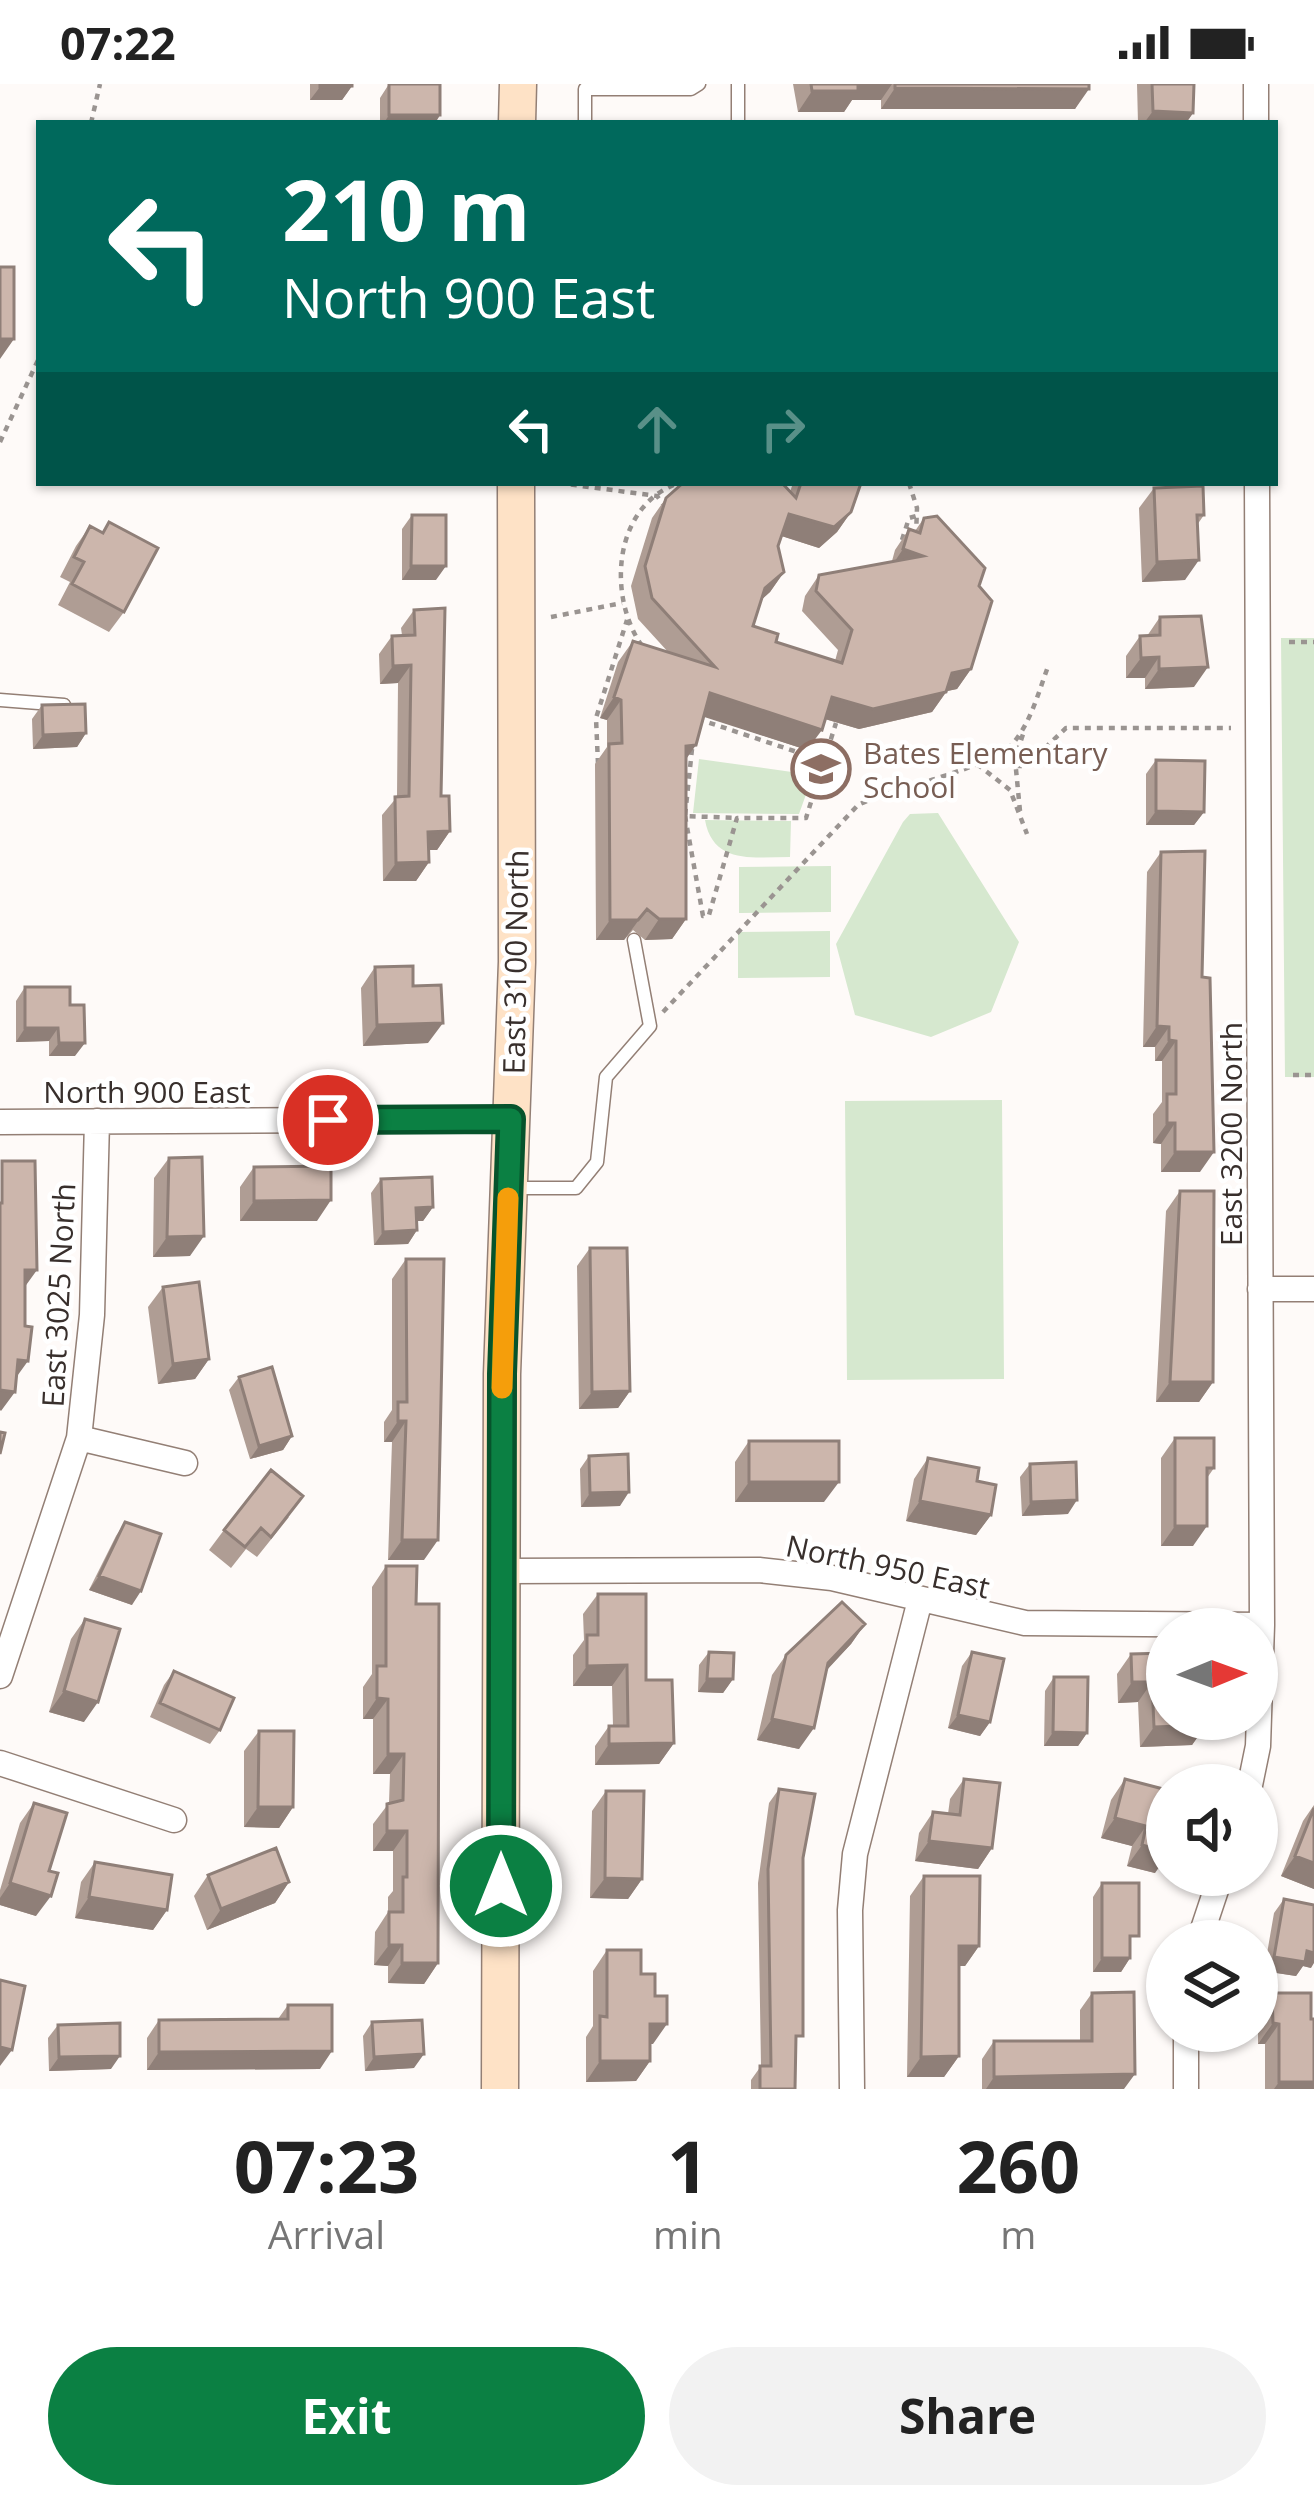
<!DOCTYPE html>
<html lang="en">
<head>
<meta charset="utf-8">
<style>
  :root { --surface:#fff; --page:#f2f2f2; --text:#222; --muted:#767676; --accent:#0b8043 }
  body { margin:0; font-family:"Open Sans",sans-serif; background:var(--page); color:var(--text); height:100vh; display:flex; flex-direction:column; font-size:45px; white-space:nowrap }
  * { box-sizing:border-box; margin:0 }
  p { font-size:39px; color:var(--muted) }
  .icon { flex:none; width:66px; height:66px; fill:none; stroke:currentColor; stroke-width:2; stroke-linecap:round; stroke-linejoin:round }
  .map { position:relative; height:2005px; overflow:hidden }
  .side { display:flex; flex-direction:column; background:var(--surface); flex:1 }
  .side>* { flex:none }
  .hud { position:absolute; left:36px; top:36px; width:1242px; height:366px; border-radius:0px; box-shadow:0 3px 9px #0004; background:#00695c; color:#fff; overflow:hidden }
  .needle { width:78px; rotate:89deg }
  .tools { position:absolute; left:1146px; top:1524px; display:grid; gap:24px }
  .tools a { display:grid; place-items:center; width:132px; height:132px; border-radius:50%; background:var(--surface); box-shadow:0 3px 9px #0004; font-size:60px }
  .pin { position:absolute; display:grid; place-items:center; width:102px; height:102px; color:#fff; margin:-51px; border:6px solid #fff; border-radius:50%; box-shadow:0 3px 12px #0007 }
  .me { position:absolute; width:132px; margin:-66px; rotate:0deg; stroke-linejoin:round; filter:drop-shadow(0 0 9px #0008) }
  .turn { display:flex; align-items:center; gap:42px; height:252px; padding:0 48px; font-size:54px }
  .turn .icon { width:156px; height:156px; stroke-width:2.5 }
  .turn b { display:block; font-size:84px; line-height:102px }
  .lanes { display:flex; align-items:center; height:114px; padding:0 48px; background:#0003; justify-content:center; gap:60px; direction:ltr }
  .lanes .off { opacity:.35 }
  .eta { display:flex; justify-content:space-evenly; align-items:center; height:204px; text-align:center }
  .eta b { font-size:72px; font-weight:700; line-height:84px }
  .primary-button { display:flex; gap:24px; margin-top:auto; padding:24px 48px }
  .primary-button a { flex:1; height:138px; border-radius:72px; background:var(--accent); color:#fff; font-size:48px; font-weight:700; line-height:138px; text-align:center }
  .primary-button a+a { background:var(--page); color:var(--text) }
  .status { display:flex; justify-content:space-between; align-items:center; height:84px; padding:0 60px; background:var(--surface); direction:ltr }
  .status svg { height:33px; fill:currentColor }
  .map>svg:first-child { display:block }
  .green { fill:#d6e8cf }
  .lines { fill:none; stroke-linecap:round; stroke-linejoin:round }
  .service-casing { stroke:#937f75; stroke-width:15 }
  .minor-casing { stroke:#937f75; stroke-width:27 }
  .secondary-casing { stroke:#937f75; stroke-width:39 }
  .path { stroke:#9a9491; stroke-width:4.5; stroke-dasharray:6 6; stroke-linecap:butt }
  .service { stroke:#fff; stroke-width:12 }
  .minor { stroke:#fff; stroke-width:24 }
  .secondary { stroke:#fee2c6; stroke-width:36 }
  .wall { fill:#af9d94 }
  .shaded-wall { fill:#8f7f78 }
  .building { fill:#ccb6ac; stroke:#8f7f78; stroke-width:3 }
  .route-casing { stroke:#07532c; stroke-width:30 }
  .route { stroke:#0b8043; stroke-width:21 }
  .slow { stroke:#f59e0b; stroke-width:21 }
  .labels { text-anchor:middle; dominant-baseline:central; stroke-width:9; stroke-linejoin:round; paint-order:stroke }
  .education-label { font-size:30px; fill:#785e54; stroke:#fff; text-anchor:start }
  .street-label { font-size:30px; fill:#382f2c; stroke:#fff }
</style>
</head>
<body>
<div class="status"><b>07:22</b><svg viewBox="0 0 49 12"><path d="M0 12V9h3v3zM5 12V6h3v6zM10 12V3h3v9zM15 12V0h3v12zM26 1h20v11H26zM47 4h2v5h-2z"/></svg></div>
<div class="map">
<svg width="1314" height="2005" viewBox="0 0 1314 2005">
  <rect width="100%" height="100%" fill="#fefaf8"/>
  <path class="green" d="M1281,554H1314V993H1285Z
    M699,675L813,691L799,730L693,729Z
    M938,729L1019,858L991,928L931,953L855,931L836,860L903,738L910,730Z
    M705,736L791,737L790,773C754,773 713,781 705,736Z
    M831,782V828L739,829V783Z
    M830,847V893L738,894V848Z
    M1002,1016L1004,1295L847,1296L845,1017Z"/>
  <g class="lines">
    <g class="service-casing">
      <path id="service" d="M585,39V5H691L699,0
        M738,39V0
        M0,616L64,621
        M515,1104H576L597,1078L606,993L650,942L634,856"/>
    </g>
    <g class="minor-casing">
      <path id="minor" d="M1256,0V39
        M0,1038L511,1035
        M1260,1205H1314
        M79,1354L185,1379
        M502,1487L759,1486L832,1494L1025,1539L1262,1541
        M0,1592L79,1354L92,1231L97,1037
        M0,1679L174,1736
        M1250,1701L1258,1662L1262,1541L1257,399
        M1199,1857L1221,1791
        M852,2005L850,1826L855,1770L920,1516
        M1186,2005V1947"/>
    </g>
    <g class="secondary-casing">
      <path id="secondary" d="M517,39L518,0
        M500,2005L502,1290L517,878L516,399"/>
    </g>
    <path class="path" d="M91,39L100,0
      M0,358L39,274
      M559,399L657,412L666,424
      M909,399L917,424L916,452
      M902,456L909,434L916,432
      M551,533L622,519
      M1289,558H1314
      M642,562C607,512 613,421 679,399
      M698,635L824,677
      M692,665L685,732L737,734
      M598,680L596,634L627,536
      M977,680L1010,706L1027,750
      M1016,682H1026L1066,644H1231
      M1020,727L1015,675L1024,647
      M685,732L703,832L709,831L737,734H806L836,639
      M663,928L858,721C895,703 994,684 1014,658C1032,636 1039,606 1049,580
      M1293,991H1314"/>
    <use href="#service" class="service"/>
    <use href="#minor" class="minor"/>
    <use href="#secondary" class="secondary"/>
  </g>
  <path class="wall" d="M310,0H352V2L342,16H310Z
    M389,0L440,31L435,39H380V14Z
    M793,0H1089L1075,25H881V16H852L844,28H798Z
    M1137,0H1194L1193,29L1186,39H1138Z
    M793,399H861L851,428L837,448L819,464L782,452L778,462L784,488L770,508L762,515L753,542L776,558L835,577L838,566L802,527L805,512L819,491L892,477L895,466L909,445L915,447L924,434L979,502L971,585L957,605L947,607L932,628L859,645L825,635L807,666L704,632L686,676V835L672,855L645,856L633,846L624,856H596L595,680L607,663V636L600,634L618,578L633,557L669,569L638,535L631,502L652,434L666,414L790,408Z
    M1154,404L1204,431L1197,441L1185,496L1142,498L1139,424Z
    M412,431L436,496H402V445Z
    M109,438L124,528L109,548L58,521L70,498L60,493L76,462L90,442L102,448Z
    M414,526L441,712L450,747L437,766H428L429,778L416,797H383L382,731L397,713L398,599L380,600L379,570L392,552L402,551L401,544Z
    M1160,533L1194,603L1145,605V594H1126V572L1140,552H1147Z
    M42,621L86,649L77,663L33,665L32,635Z
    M1156,676L1204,728L1194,741H1146V690Z
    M1161,768L1200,1088H1161V1060L1153,1059V1030L1162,1018V977H1155V963H1143L1147,788Z
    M375,883L413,902L428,959L363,962L361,904Z
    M25,903L70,921L75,972H49V957L16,958V917Z
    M169,1074L190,1172L153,1173L154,1094Z
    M254,1083L317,1137H240V1103Z
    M381,1095L433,1123L423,1137H417V1146L408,1160L374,1161L371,1109Z
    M1180,1107L1213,1298L1199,1318H1156L1166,1127Z
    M590,1164L630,1307L618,1324L579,1325L577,1182Z
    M406,1175L424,1476H388L392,1358H384V1338L392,1326V1195Z
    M163,1203L209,1275L195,1295L158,1300L148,1223Z
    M239,1293L292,1352L283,1366L250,1375L229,1306Z
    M1175,1354L1214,1384L1207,1394L1193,1462H1161V1374Z
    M749,1357L824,1418H735V1378Z
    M589,1372L620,1422L581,1423L580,1385Z
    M928,1374L977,1397L991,1431L976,1451L906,1437L914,1395Z
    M1030,1380L1068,1430L1022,1432L1020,1393Z
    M289,1433L257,1473L246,1465L231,1484L209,1466L224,1446Z
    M125,1438L132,1521L89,1506L116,1452Z
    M386,1482L416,1520L438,1879L424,1900L388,1899V1882L374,1881L375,1848L388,1828V1813L393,1807V1767H373V1740L389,1719L390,1690H373V1635H363V1603L372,1590V1503Z
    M598,1510L646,1596L674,1659L659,1680L595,1681V1662L609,1642H613L612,1602H573V1571L584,1556L583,1530Z
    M85,1535L84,1638L49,1628L71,1555Z
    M865,1540L851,1560L826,1586L799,1665L757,1656L772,1591L786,1571Z
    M709,1568L733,1595L723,1609L698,1608L699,1581Z
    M972,1568L990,1638L980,1652L948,1644L962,1582Z
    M1131,1570L1206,1641L1192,1661L1140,1663L1138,1618L1118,1619L1117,1590Z
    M174,1587L220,1646L210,1660L150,1633L164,1601Z
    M1054,1593L1087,1649L1078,1662H1044L1045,1607Z
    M259,1647L293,1723L279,1744L244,1743V1667Z
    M964,1695L992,1764L978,1785L915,1777L919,1749L933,1728L948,1730L950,1715Z
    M1125,1695L1167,1706L1155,1789L1127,1782L1132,1762L1101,1754L1111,1716Z
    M779,1705L803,1774L795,2005H751V1996L761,1982L758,1799L769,1719Z
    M606,1707L642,1795L628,1815L590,1814L592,1727Z
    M34,1719L36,1832L0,1821V1806L20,1739Z
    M1314,1721V1805L1281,1792L1303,1737Z
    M95,1778L167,1826L153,1846L75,1834L81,1798Z
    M208,1791L289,1798L275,1819L207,1846L194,1812Z
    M924,1792L979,1862L965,1882H959V1972L944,1993H907L910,1812Z
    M1102,1799L1130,1864V1874L1121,1888H1093V1813Z
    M1284,1815L1311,1884L1303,1882L1296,1892L1264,1887L1274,1829Z
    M607,1866L641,1890L653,1960H650V1977L636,1997L586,1998V1953L593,1942V1887Z
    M1092,1909L1124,2005H982V1975L994,1957H1080V1926Z
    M1272,1909L1314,2005H1265V1960H1258V1929Z
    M288,1921L320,1985L147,1986V1954L159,1936L278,1935Z
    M372,1938L414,1984L365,1987L363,1952Z
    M58,1941L111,1985L49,1987L48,1954Z"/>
  <path class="shaded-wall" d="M855,0H892L881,16H852L844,28H798L812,7Z
    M352,2L342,16H310L320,3Z
    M895,4L1089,5L1075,25H881Z
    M1153,27L1193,29L1186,39H1144Z
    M389,31H440L435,39H384Z
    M0,255H14L0,275Z
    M851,428L837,448L819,464L775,450L789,430Z
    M903,465L923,472L889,486Z
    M1199,476L1185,496L1142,498L1157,478Z
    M411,482H446L436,496H402Z
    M784,488L770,508L751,525L765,504Z
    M1159,573L1145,594H1126L1141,574Z
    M411,581L398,599L380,600L393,582Z
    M1208,583L1194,603L1145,605L1159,585Z
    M971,585L957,605L938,609L952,589Z
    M946,608L932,628L859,645L818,633L832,613Z
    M710,609L822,646L807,666L695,630Z
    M614,613L621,616L607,636L600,634Z
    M86,649L77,663L33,665L43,651Z
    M696,661L682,681L686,662Z
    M1156,727L1204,728L1194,741H1146Z
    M450,747L437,766H415L428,748Z
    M429,778L416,797H383L396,779Z
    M647,825L624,856H596L610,836Z
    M659,835H686L672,855L645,856Z
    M443,939L428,959L363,962L377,941Z
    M1157,942L1169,943L1155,963H1143Z
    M25,944H58L49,957L16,958Z
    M1169,956L1176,957L1162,977H1155Z
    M59,959H85L75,972H49Z
    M1167,1039H1175L1161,1060L1153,1059Z
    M1175,1068H1214L1200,1088H1161Z
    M331,1116L317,1137H240L254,1117Z
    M433,1123L423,1137H406L416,1124Z
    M417,1146L408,1160L374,1161L383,1148Z
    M204,1152L190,1172L153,1173L167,1153Z
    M25,1186H37L24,1204Z
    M209,1275L195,1295L158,1300L173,1280Z
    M18,1276L28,1277L15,1295Z
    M1170,1298H1213L1199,1318H1156Z
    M0,1306L15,1308L1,1327L0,1326Z
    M630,1307L618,1324L579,1325L592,1308Z
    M398,1337H406L392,1358H384Z
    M292,1352L283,1366L250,1375L259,1362Z
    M749,1398H839L824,1418H735Z
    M629,1408L620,1422L581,1423L590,1409Z
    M1077,1416L1068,1430L1022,1432L1031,1418Z
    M920,1417L991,1431L976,1451L906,1437Z
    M1175,1442H1207L1193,1462H1161Z
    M402,1456H438L424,1476H388Z
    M99,1492L141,1507L132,1521L89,1506Z
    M865,1540L851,1560L814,1600L828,1579Z
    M627,1581L612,1602H573L587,1582Z
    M707,1595H733L723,1609L698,1608Z
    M1132,1598H1152L1138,1618L1118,1619Z
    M64,1607L98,1618L84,1638L49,1628Z
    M377,1614L388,1615L373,1635H363Z
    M958,1631L990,1638L980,1652L948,1644Z
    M772,1635L814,1644L799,1665L757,1656Z
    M1206,1641L1192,1661L1140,1663L1154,1643Z
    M1053,1648L1087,1649L1078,1662H1044Z
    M674,1659L659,1680L595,1681L609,1660Z
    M388,1670H404L390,1690H373Z
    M258,1723H293L279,1744L244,1743Z
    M1115,1734L1146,1742L1132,1762L1101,1754Z
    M387,1747H407L393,1767H373Z
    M929,1757L992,1764L978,1785L915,1777Z
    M1142,1761L1167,1768V1772L1155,1789L1127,1782Z
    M1295,1772L1314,1779V1805L1281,1792Z
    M605,1794L642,1795L628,1815L590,1814Z
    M289,1798L275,1819L207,1846L221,1825Z
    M10,1799L51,1812L36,1832L0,1821V1814Z
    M89,1813L167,1826L153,1846L75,1834Z
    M389,1861H402L388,1882L374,1881Z
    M959,1862H979L965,1882H945Z
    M1307,1867L1314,1869V1879L1311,1884L1303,1882L1296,1892L1264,1887L1274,1873Z
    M1102,1874H1130L1121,1888H1093Z
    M402,1879H438L424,1900L388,1899Z
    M1273,1939L1279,1940L1265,1960H1258Z
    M650,1940H667L653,1960H636Z
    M0,1963L12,1966L0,1982Z
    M332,1967L320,1985L147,1986L159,1968Z
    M424,1970L414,1984L365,1987L374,1973Z
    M120,1972L111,1985L49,1987L59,1973Z
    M959,1972L944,1993H907L921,1973Z
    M600,1977H650L636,1997L586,1998Z
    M1135,1990L1124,2005H986L994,1993Z
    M1279,1998H1314V2005H1274Z"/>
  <path class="building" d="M320,0H352V2L320,3Z
    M389,0H440V31H389Z
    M811,0H858V7H812Z
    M895,0H1089V5L895,4Z
    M1152,0H1194L1193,29L1153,27Z
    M0,183H14V255H0Z
    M683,399H782L796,414L801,399H861L851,428L834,443L789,430L778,462L784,488L765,504L753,542L778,550L776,558L842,579L852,546L816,507L819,491L923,472L903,465L909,445L920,449L924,434L937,432L985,484L979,502L992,517L971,585L952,589L946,608L873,625L832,613L822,646L710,609L696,661L686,662V835H659L647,825L638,836H610L609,660L622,659L621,616L614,613L633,557L715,583L652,514L645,482L666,414Z
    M1203,402L1204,431H1197L1199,476L1157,478L1154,404Z
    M412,431H446V482H411Z
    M109,438L158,464L124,528L72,500L84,478L74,473L90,442L103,449Z
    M445,524L441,712H449L450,747L428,748L429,778L396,779L395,713L409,712L411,581L393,582L392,552L415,551L414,526Z
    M1201,532L1208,583L1159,585V573L1141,574L1140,552L1160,551V533Z
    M85,620L86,649L43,651L42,621Z
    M1156,676L1205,677L1204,728L1156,727Z
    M1205,767L1202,893L1210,894L1214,1068H1175V1039H1167V1010H1176V957L1169,956V943L1157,942L1161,768Z
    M413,882V902L441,901L443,939L377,941L375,883Z
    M25,903H70V921H84L85,959H59L58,944H25Z
    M202,1073L204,1152L167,1153L169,1074Z
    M2,1077H35L37,1186H25V1242L32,1243L28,1277L18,1276L15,1308L0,1306V1119H2Z
    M331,1082V1116L254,1117V1083Z
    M432,1093L433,1123L416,1124L417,1146L383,1148L381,1095Z
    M1180,1107H1214L1213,1298H1170Z
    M590,1164H627L630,1307L592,1308Z
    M406,1175H444L438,1456H402L406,1337H398V1318H407Z
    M199,1198L209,1275L173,1280L163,1203Z
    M272,1283L292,1352L259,1362L239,1293Z
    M0,1348L5,1349L0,1370Z
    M1175,1354H1214V1384H1207V1442H1175Z
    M749,1357H839V1398H749Z
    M628,1370L629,1408L590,1409L589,1372Z
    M928,1374L979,1384L977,1397L996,1401L991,1431L920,1417Z
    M1076,1378L1077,1416L1031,1418L1030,1380Z
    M271,1386L303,1412L271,1453L261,1444L245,1463L224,1446Z
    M125,1438L161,1450L141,1507L99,1492Z
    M386,1482H417L416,1520H439L438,1879H402V1861H389V1828H403V1793H407V1747H387V1720L403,1716L404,1670H388V1615L377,1614V1582H386Z
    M598,1510H646V1596H672L674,1659L609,1660V1642H628L627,1581L587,1582V1551H598Z
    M842,1518L865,1540L828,1579L814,1644L772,1635L786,1571Z
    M85,1535L120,1545L98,1618L64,1607Z
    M709,1568L734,1569L733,1595H707Z
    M972,1568L1004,1575L990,1638L958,1631Z
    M1167,1569V1635H1206V1641L1154,1643L1152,1598H1132L1131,1570Z
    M174,1587L234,1614L220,1646L160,1619Z
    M1054,1593H1088L1087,1649L1053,1648Z
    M259,1647H294L293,1723H258Z
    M964,1695L1000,1699L992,1764L929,1757L933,1728L960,1731Z
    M1125,1695L1167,1706V1768L1142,1761L1146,1742L1115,1734Z
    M779,1705L815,1710L803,1774V1952H796L795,2005H760V1982H771L768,1785Z
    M606,1707H644L642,1795L605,1794Z
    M34,1719L67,1729L49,1787L58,1789L51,1812L10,1799Z
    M1314,1724V1779L1295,1772Z
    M276,1764L289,1798L221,1825L208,1791Z
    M95,1778L172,1791L167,1826L89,1813Z
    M924,1792H980L979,1862H959V1972L921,1973Z
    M1102,1799H1139V1852H1130V1874H1102Z
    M1284,1815L1314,1821V1869L1307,1867L1305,1878L1274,1873Z
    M607,1866H641V1890H655V1912H667V1940H650V1977H600V1932L607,1933Z
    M0,1896L25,1902L12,1966L0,1963Z
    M1134,1908L1135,1990L994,1993V1957H1092V1909Z
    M1272,1909H1311V1935H1314V1998H1279V1940L1273,1939Z
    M288,1921H332V1967L159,1968V1936L288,1935Z
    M422,1936L424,1970L374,1973L372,1938Z
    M120,1939V1972L59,1973L58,1941Z"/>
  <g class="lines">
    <g class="route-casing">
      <path id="route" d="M328,1036L511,1035L502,1290L501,1802"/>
    </g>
    <use href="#route" class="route"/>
    <path class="slow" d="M502,1304L508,1114"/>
  </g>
  <defs>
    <g id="school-ring" transform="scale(3)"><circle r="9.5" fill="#fff" stroke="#8d6e63" stroke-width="1.5"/><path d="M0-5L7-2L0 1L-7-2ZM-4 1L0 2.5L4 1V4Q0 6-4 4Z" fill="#8d6e63"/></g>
  </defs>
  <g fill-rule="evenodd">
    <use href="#school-ring" x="821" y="685"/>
  </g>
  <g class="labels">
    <g class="education-label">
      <text x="863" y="668">Bates Elementary<tspan x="863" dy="34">School</tspan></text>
    </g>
    <g class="street-label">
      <text transform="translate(515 878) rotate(-89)">East 3100 North</text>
      <text x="147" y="1007">North 900 East</text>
      <text transform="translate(1230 1050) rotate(-90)">East 3200 North</text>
      <text transform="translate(58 1211) rotate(-87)">East 3025 North</text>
      <text transform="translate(888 1482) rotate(12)">North 950 East</text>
    </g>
  </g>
</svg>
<div class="tools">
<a><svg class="needle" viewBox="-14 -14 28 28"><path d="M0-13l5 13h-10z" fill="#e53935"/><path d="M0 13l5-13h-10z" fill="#767676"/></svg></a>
<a><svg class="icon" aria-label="sound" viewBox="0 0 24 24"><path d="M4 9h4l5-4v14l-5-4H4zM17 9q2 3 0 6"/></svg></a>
<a><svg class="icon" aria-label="layers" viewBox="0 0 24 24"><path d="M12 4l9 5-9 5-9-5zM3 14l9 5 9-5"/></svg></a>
</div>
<div class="pin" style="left:328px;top:1036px;background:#d93025"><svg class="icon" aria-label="arrive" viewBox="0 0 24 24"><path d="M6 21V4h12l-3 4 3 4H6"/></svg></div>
<svg class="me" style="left:501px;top:1802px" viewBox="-20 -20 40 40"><circle r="17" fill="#0b8043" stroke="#fff" stroke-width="3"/><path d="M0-11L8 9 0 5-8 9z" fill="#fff"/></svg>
<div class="hud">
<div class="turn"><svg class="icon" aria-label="left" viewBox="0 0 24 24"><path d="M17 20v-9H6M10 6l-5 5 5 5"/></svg><div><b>210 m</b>North 900 East</div></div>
<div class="lanes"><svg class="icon" aria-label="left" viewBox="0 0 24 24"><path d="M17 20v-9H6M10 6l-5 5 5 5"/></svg><svg class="icon off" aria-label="ahead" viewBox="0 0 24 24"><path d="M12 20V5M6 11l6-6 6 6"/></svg><svg class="icon off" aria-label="right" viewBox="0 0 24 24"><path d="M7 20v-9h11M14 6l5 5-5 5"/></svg></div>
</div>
</div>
<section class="side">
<div class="eta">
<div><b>07:23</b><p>Arrival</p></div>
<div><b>1</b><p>min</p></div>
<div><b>260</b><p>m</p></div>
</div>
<div class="primary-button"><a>Exit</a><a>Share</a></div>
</section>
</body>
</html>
